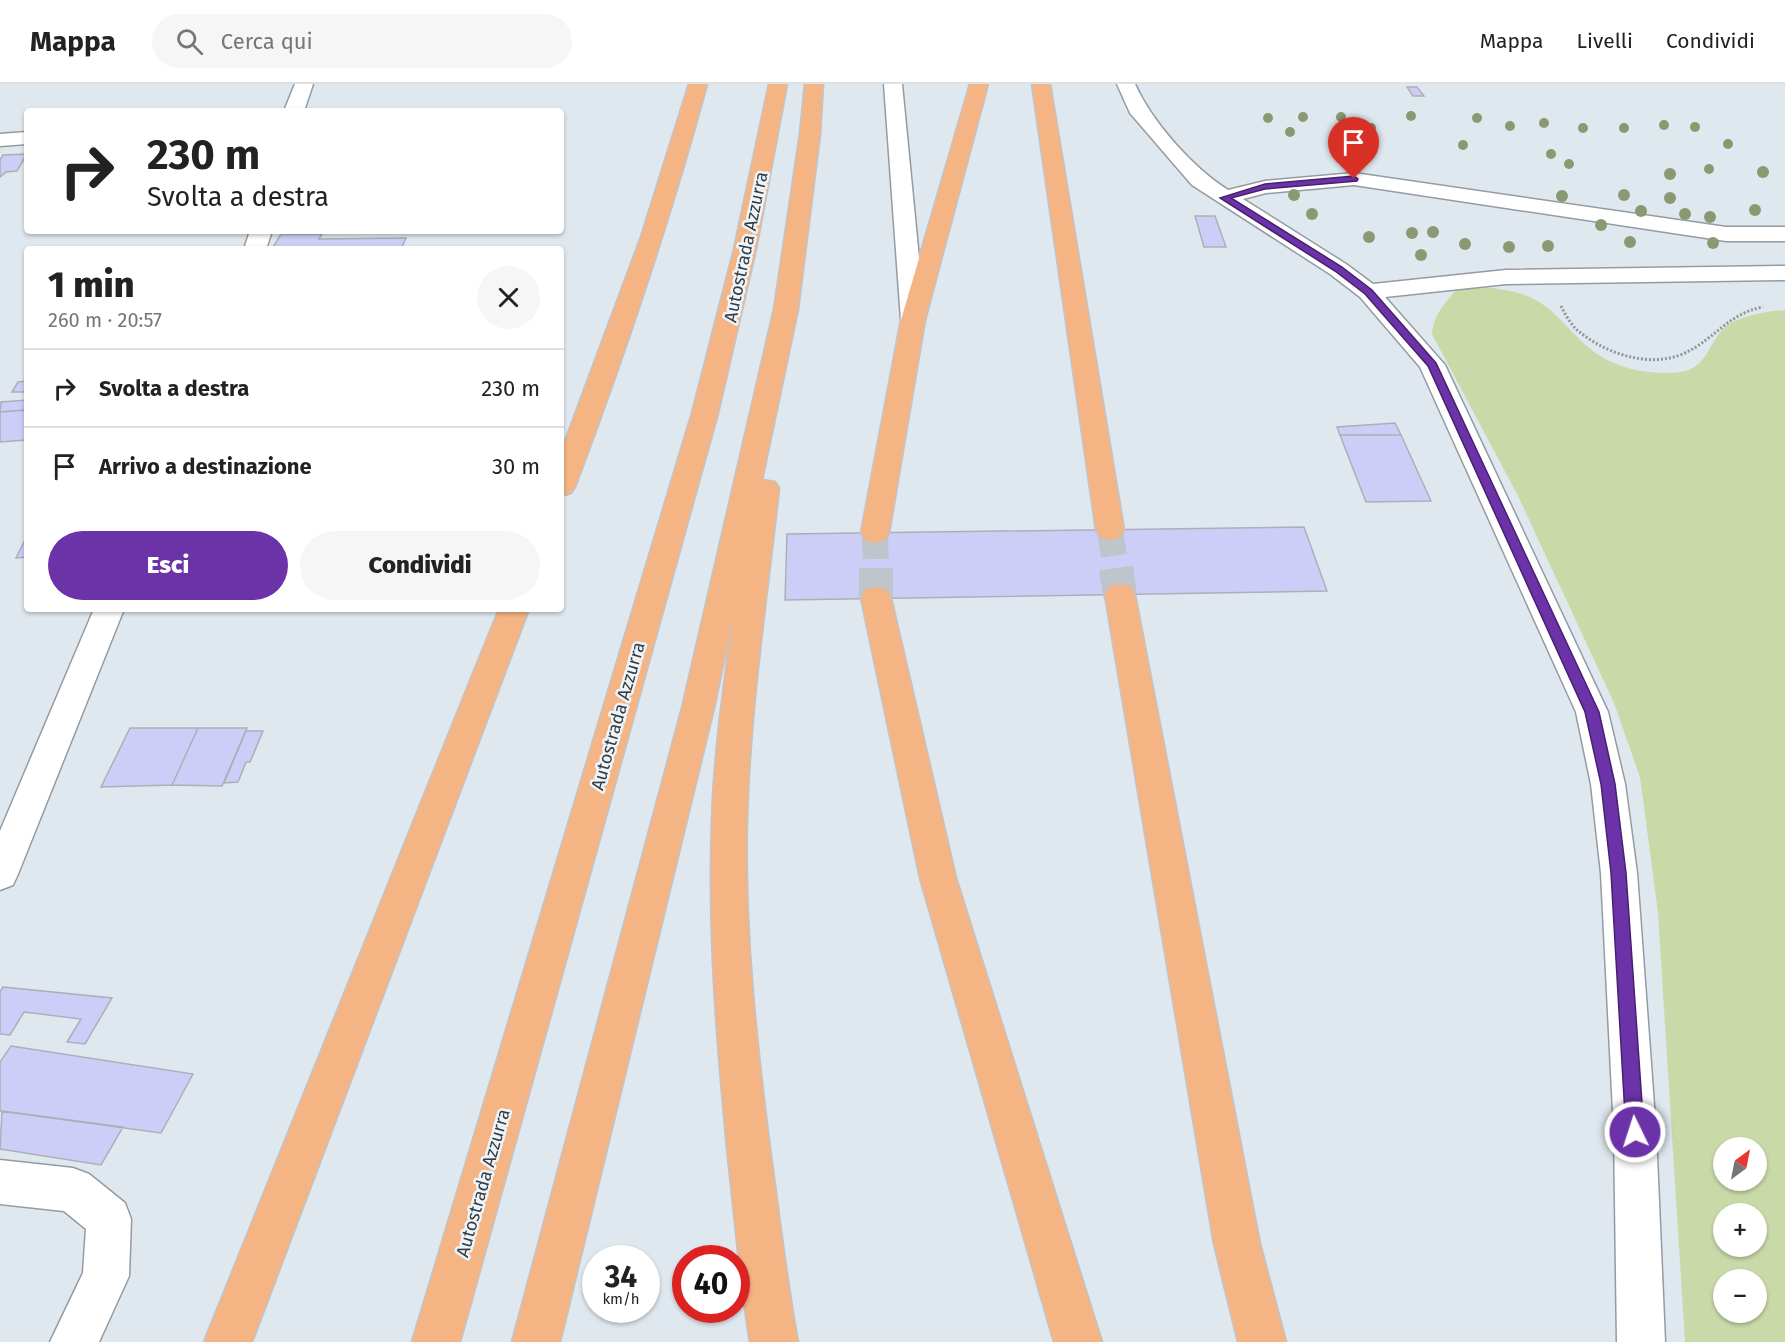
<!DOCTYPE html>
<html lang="it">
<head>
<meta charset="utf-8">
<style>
  :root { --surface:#fff; --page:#f6f6f6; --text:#222; --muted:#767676; --line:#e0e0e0; --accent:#6c33a9 }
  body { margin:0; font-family:"Fira Sans",sans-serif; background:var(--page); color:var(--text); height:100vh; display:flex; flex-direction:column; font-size:22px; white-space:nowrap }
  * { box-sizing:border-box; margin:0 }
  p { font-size:20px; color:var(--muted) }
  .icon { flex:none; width:33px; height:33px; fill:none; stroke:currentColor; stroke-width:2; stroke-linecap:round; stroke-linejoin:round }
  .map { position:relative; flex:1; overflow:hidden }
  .panel { position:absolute; left:24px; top:162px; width:540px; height:366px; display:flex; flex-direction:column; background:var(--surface); border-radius:6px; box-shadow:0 2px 4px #0004 }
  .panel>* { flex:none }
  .top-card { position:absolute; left:24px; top:24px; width:540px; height:126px; border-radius:6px; box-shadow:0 2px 4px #0004; background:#fff; color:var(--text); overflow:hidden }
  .needle { width:39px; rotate:32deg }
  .buttons { position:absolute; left:1713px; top:1053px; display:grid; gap:12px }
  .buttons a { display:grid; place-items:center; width:54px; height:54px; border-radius:50%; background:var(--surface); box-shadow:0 2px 4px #0004; font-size:30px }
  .speed { position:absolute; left:582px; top:1161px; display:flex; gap:12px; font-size:30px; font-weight:700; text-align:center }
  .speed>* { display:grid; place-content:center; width:78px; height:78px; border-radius:50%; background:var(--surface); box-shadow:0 2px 4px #0004; line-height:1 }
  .speed small { font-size:15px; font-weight:400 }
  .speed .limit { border:9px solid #d22; background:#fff; color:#111 }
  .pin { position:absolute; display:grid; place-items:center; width:51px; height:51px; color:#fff; margin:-62px -26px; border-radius:50% 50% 50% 0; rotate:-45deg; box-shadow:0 0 6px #0007 }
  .pin .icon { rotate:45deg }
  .me { position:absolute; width:66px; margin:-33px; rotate:356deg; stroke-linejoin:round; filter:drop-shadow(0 0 4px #0008) }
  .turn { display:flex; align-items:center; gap:21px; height:126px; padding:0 24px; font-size:27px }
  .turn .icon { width:78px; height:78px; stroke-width:2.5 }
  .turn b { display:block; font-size:42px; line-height:51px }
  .round { display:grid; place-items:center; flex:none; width:63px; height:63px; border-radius:32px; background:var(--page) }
  .headline { display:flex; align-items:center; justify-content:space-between; height:102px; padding:0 24px }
  h1 { font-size:36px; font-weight:800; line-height:45px }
  .action { display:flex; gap:12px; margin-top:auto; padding:12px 24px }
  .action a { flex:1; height:69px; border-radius:36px; background:var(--accent); color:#fff; font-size:24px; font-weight:800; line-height:69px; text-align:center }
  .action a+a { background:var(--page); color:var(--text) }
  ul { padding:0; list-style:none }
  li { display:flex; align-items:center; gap:18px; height:78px; padding:0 24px; border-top:2px solid var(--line) }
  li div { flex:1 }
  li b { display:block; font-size:22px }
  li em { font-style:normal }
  header { display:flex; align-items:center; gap:36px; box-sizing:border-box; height:84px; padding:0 30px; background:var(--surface); border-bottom:2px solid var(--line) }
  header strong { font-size:28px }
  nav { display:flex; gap:33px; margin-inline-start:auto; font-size:21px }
  .search { width:420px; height:54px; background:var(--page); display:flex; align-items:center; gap:15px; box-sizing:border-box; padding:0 21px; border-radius:33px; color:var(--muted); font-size:22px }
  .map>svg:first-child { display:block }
  .green { fill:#c9daa8; fill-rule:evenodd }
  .building { fill:#cdcef7; stroke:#aeaeb7; stroke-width:1.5 }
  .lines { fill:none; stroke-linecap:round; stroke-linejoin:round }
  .highway-tunnel-far1 { stroke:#bec5cb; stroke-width:26; stroke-dasharray:26 14; stroke-linecap:butt }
  .highway-tunnel { stroke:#bec5cb; stroke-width:34; stroke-dasharray:34 16; stroke-linecap:butt }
  .minor-casing { stroke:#949ba2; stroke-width:3 }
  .highway-casing { stroke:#c3c4c5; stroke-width:3 }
  .path { stroke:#90969a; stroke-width:3; stroke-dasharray:2 2; stroke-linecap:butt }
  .minor { fill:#fff; fill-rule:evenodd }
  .highway { fill:#f5b484; fill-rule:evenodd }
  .tree { fill:#8b9973 }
  .route { fill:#6c33a9; stroke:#46216e; stroke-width:1.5 }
  .labels { text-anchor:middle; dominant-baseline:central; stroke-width:5; stroke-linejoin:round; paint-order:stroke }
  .street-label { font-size:18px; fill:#373b3d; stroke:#edf5fc }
</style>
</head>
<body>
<header>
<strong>Mappa</strong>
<div class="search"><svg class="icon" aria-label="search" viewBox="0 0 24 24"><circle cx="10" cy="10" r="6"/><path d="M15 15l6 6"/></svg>Cerca qui</div>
<nav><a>Mappa</a><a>Livelli</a><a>Condividi</a></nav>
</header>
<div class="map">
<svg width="1785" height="1258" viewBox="0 0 1785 1258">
  <rect width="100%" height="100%" fill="#e0e8ef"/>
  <path class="green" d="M1483,203C1500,205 1517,207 1532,214C1555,225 1568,246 1587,262C1611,284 1649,292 1681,288C1705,284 1708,263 1721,247C1733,233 1767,227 1785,226V1258H1685L1658,829L1640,693L1614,619L1519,414L1432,250C1433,232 1444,220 1456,206ZM1724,1064H1756V1096H1724ZM1724,1130H1756V1162H1724ZM1724,1196H1756V1228H1724Z"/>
  <path class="building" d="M1407,3H1417L1424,12H1413Z
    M27,70L17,87L6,88L0,93V76L3,71Z
    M1195,132H1215L1226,163H1204Z
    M281,150H322L319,155L406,154L401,165H272Z
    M27,297L26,308H12L18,298Z
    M27,316L24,326L0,328L1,318Z
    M27,326L26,356L0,358V328Z
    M1395,339L1401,351H1340L1337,343Z
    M1340,351H1401L1431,417L1366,418Z
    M1304,443L1327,507L785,516L787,450Z
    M27,452V473L16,474Z
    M130,644H198L172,701L101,703Z
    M198,644H247L222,702L172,701Z
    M246,647H263L250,678H246L238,698L224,699Z
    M3,903L112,914L85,960L67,958L81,935L24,928L10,951L0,950V908Z
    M11,962L193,990L161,1049L0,1027V978Z
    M2,1027L123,1043L101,1081L0,1065Z"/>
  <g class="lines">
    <path class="highway-tunnel-far1" d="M1110,446L1116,486
      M875,449L876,486"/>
    <path class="highway-tunnel" d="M876,484V514
      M1116,484L1120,511"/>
    <g class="minor-casing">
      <path id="minor" d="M295,0H313L304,27H284Z
        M884,0H902L925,236L921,241L913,243L905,241L901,236Z
        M1117,0H1135C1152,38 1193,84 1228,106L1265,97L1354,89L1726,143H1785V157H1726L1354,101L1266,109L1243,115L1346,180L1373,200L1506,186L1785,182V196L1506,200L1385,213L1445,281L1608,628L1625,700L1637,789L1656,1048L1665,1258H1617L1614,1048L1601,789L1591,700L1576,628L1420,283L1360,213L1330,190L1192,101L1130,29Z
        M27,48V60L0,62V50Z
        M250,147H272L266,165H244Z
        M94,525H124L18,790L13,801L0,806V747Z
        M0,1076L73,1084L89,1090L125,1119L131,1135L129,1192L99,1258H50L83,1189L86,1145L64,1127L0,1120Z"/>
    </g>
    <g class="highway-casing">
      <path id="highway" d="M689,0H707C670,137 625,270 575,403L571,409L561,412V368L641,153Z
        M769,0H787L756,165L718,329L460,1258H412L692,329L734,165Z
        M805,0H823L820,50L798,225L762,396L775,398L779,404C767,514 750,624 747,734C744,844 756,955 770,1065C779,1129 786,1194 798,1258H750C740,1197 735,1135 728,1073C717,961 708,849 712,737C714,669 724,601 733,534L714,624L560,1258H512L682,624L774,225L800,50Z
        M970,0H988L925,236L889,449L885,456L875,459L865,456L861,449L901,236Z
        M1032,0H1050L1124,446L1120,453L1110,456L1100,453L1096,446Z
        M1120,500L1131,503L1135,511L1260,1160L1286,1258H1238L1214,1160L1105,511L1109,503Z
        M876,503L887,506L891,514L956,794L1102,1258H1054L920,794L861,514L865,506Z
        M499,525H529L252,1258H204Z"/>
    </g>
    <path class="path" d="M1561,222C1565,230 1570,239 1576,245C1602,268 1646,284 1680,271C1712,259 1726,230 1763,223"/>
    <use href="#minor" class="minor"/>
    <use href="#highway" class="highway"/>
  </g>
  <g class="tree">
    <circle cx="1411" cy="32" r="5"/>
    <circle cx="1303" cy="33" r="5"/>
    <circle cx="1341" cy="33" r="5"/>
    <circle cx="1268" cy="34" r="5"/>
    <circle cx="1477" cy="34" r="5"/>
    <circle cx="1544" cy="39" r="5"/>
    <circle cx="1664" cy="41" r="5"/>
    <circle cx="1510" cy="42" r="5"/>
    <circle cx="1695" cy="43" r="5"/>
    <circle cx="1371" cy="44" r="5"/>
    <circle cx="1583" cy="44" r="5"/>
    <circle cx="1624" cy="44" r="5"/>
    <circle cx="1290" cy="48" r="5"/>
    <circle cx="1728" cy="60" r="5"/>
    <circle cx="1463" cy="61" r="5"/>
    <circle cx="1551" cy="70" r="5"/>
    <circle cx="1569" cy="80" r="5"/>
    <circle cx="1709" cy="85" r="5"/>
    <circle cx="1763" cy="88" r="6"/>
    <circle cx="1670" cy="90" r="6"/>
    <circle cx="1294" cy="111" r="6"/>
    <circle cx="1624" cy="111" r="6"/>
    <circle cx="1562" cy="112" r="6"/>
    <circle cx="1670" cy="114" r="6"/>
    <circle cx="1755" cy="126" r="6"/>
    <circle cx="1641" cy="127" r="6"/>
    <circle cx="1312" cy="130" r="6"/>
    <circle cx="1685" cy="130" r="6"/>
    <circle cx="1710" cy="133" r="6"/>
    <circle cx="1601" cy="141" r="6"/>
    <circle cx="1433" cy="148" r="6"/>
    <circle cx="1412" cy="149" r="6"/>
    <circle cx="1369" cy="153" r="6"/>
    <circle cx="1630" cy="158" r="6"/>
    <circle cx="1713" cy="159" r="6"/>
    <circle cx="1465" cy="160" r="6"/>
    <circle cx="1548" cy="162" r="6"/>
    <circle cx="1509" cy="163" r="6"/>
    <circle cx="1421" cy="171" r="6"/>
  </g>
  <path class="route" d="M1354,92L1358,95L1357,97L1265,105L1231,114L1342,183L1372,206L1436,279L1599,628L1615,700L1626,789L1644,1048L1641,1055L1635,1057L1628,1055L1626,1048L1611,789L1601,700L1585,628L1428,282L1365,210L1335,187L1220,114L1265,100Z"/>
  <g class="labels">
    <g class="street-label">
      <text transform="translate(746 163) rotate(-78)">Autostrada Azzurra</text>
      <text transform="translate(618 632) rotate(-74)">Autostrada Azzurra</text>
      <text transform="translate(483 1099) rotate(-74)">Autostrada Azzurra</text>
    </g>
  </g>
</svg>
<div class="buttons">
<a><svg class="needle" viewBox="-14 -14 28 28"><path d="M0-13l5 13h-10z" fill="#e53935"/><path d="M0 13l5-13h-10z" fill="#767676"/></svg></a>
<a>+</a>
<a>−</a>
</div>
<div class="speed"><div>34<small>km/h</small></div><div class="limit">40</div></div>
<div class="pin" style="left:1354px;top:95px;background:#d93025"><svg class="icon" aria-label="arrive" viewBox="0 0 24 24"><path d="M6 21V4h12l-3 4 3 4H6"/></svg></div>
<svg class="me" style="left:1635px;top:1048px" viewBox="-20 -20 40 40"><circle r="17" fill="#6c33a9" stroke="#fff" stroke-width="3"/><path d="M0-11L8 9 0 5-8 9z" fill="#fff"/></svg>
<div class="top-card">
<div class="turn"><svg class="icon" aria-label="right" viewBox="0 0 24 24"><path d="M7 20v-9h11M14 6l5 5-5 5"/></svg><div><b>230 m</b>Svolta a destra</div></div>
</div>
<section class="panel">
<div class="headline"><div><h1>1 min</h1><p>260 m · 20:57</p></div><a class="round"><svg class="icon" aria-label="close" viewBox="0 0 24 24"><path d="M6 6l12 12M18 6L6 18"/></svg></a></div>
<ul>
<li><svg class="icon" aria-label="right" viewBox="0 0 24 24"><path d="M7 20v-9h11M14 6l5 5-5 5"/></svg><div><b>Svolta a destra</b></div><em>230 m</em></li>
<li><svg class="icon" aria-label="arrive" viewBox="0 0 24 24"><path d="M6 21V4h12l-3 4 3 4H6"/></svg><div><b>Arrivo a destinazione</b></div><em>30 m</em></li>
</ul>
<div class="action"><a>Esci</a><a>Condividi</a></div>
</section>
</div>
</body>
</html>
